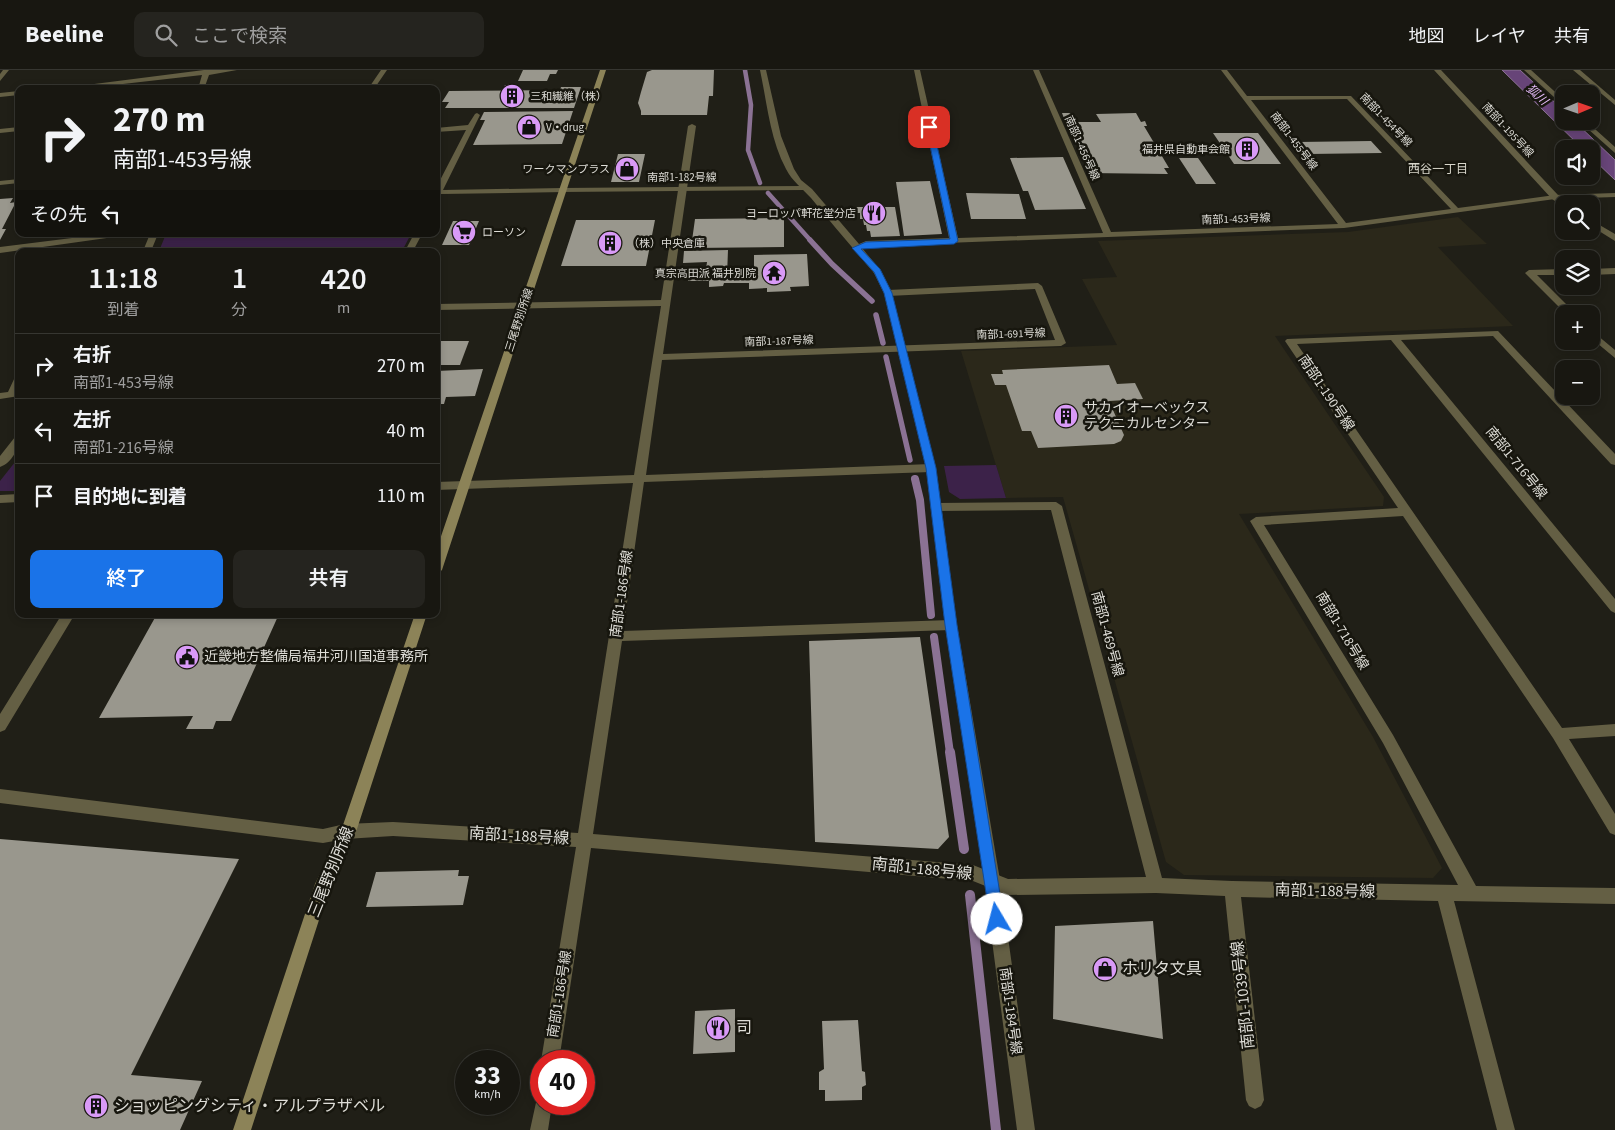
<!DOCTYPE html>
<html lang="ja">
<head>
<meta charset="utf-8">
<style>
  :root { --surface:#181711; --page:#25241f; --text:#f1f3f6; --muted:#9f9f9f; --line:#363631; --accent:#1a73e8 }
  body { margin:0; font-family:"Source Sans 3","Noto Sans JP",sans-serif; background:var(--page); color:var(--text); height:100vh; display:flex; flex-direction:column; font-size:19px; white-space:nowrap }
  * { box-sizing:border-box; margin:0 }
  p { font-size:16px; color:var(--muted) }
  .icon { flex:none; width:28px; height:28px; fill:none; stroke:currentColor; stroke-width:2; stroke-linecap:round; stroke-linejoin:round }
  .map { position:relative; flex:1; overflow:hidden }
  .side { position:absolute; left:15px; top:178px; width:425px; height:370px; display:flex; flex-direction:column; background:var(--surface); border-radius:10px; box-shadow:0 2px 8px #0003,0 0 0 1px var(--line) }
  .side>* { flex:none }
  .guide { position:absolute; left:15px; top:15px; width:425px; height:152px; border-radius:10px; box-shadow:0 2px 8px #0003,0 0 0 1px var(--line); background:#181711; color:var(--text); overflow:hidden }
  .needle { width:32px; rotate:88deg }
  .buttons { position:absolute; left:1555px; top:15px; display:grid; gap:10px }
  .buttons a { display:grid; place-items:center; width:45px; height:45px; border-radius:10px; background:var(--surface); box-shadow:0 2px 8px #0003,0 0 0 1px var(--line); font-size:25px }
  .speed { position:absolute; left:455px; top:980px; display:flex; gap:10px; font-size:25px; font-weight:700; text-align:center }
  .speed>* { display:grid; place-content:center; width:65px; height:65px; border-radius:50%; background:var(--surface); box-shadow:0 2px 8px #0003,0 0 0 1px var(--line); line-height:1 }
  .speed small { font-size:12px; font-weight:400 }
  .speed .limit { border:8px solid #d22; background:#fff; color:#111 }
  .pin { position:absolute; display:grid; place-items:center; width:42px; height:42px; color:#fff; margin:-21px; border-radius:10px; box-shadow:0 2px 8px #0006 }
  .me { position:absolute; width:55px; margin:-28px; rotate:352deg; stroke-linejoin:round; filter:drop-shadow(0 0 4px #0008) }
  .turn { display:flex; align-items:center; gap:18px; height:105px; padding:0 15px; font-size:22px }
  .turn .icon { width:65px; height:65px; stroke-width:2.5 }
  .turn b { display:block; font-size:35px; line-height:42px }
  .then { display:flex; align-items:center; height:48px; padding:0 15px; background:#0003; gap:10px; font-size:19px }
  .eta { display:flex; justify-content:space-evenly; align-items:center; height:85px; text-align:center }
  .eta b { font-size:30px; font-weight:600; line-height:35px }
  .cta { display:flex; gap:10px; margin-top:auto; padding:10px 15px }
  .cta a { flex:1; height:58px; border-radius:10px; background:var(--accent); color:#fff; font-size:20px; font-weight:600; line-height:58px; text-align:center }
  .cta a+a { background:var(--page); color:var(--text) }
  ul { padding:0; list-style:none }
  li { display:flex; align-items:center; gap:15px; height:65px; padding:0 15px; border-top:1px solid var(--line) }
  li div { flex:1 }
  li b { display:block; font-size:19px }
  li em { font-style:normal }
  header { display:flex; align-items:center; gap:30px; box-sizing:border-box; height:70px; padding:0 25px; background:var(--surface); border-bottom:1px solid var(--line) }
  header strong { font-size:24px }
  nav { display:flex; gap:28px; margin-inline-start:auto; font-size:18px }
  .search { width:350px; height:45px; background:var(--page); display:flex; align-items:center; gap:12px; box-sizing:border-box; padding:0 18px; border-radius:10px; color:var(--muted); font-size:19px }
  .map>svg:first-child { display:block }
  .built { fill:#2b281a }
  .green { fill:#3c2249 }
  .water { fill:#674478; stroke:#8b7294 }
  .lines { fill:none; stroke-linecap:round; stroke-linejoin:round }
  .stream-far3 { stroke:#8b7294; stroke-width:4.5 }
  .stream-far2 { stroke:#8b7294; stroke-width:5.5 }
  .stream-far1 { stroke:#8b7294; stroke-width:8 }
  .stream { stroke:#8b7294; stroke-width:10 }
  .building { fill:#99978d }
  .pedestrian { fill:#645f44; fill-rule:evenodd }
  .minor { fill:#645f44; fill-rule:evenodd }
  .tertiary { fill:#645f44; fill-rule:evenodd }
  .secondary { fill:#8c8358; fill-rule:evenodd }
  .route { fill:#1a73e8; stroke:#114b97 }
  .labels { text-anchor:middle; dominant-baseline:central; stroke-width:5; stroke-linejoin:round; paint-order:stroke }
  .far-poi-label { font-size:11px; fill:#deddd7; stroke:#17160e; text-anchor:start }
  .far-street-label { font-size:11px; fill:#deddd7; stroke:#17160e }
  .far-water-label { font-size:12px; font-style:italic; fill:#e7bdfc; stroke:#17160e }
  .far-neighbourhood-label { font-size:12px; fill:#d8d6cb; stroke:#17160e }
  .street-label { font-size:14px; fill:#deddd7; stroke:#17160e }
  .poi-label { font-size:14px; fill:#deddd7; stroke:#17160e; text-anchor:start }
  .near-street-label { font-size:16px; fill:#deddd7; stroke:#17160e }
  .near-poi-label { font-size:16px; fill:#deddd7; stroke:#17160e; text-anchor:start }
</style>
</head>
<body>
<header>
<strong>Beeline</strong>
<div class="search"><svg class="icon" aria-label="search" viewBox="0 0 24 24"><circle cx="10" cy="10" r="6"/><path d="M15 15l6 6"/></svg>ここで検索</div>
<nav><a>地図</a><a>レイヤ</a><a>共有</a></nav>
</header>
<div class="map">
<svg width="1615" height="1060" viewBox="0 0 1615 1060">
  <rect width="100%" height="100%" fill="#201f17"/>
  <path class="built" d="M1458,147L1487,174L1438,177L1513,256L1275,266L1384,427L1383,436L1239,444L1373,667L1442,798L1433,808L1184,805L1166,792L1063,427L1006,428L961,281L1117,275L1082,209L1117,207L1098,171L1348,162Z"/>
  <path class="green" d="M166,164H411L402,181H159Z
    M19,387V421H0V411Z
    M996,395L1006,428L960,429L949,422L944,396Z"/>
  <path class="water" d="M1502,0H1520L1564,41V51H1574L1615,90V110L1591,87V79H1583Z"/>
  <g class="lines">
    <path class="stream-far3" d="M745,0L751,35L748,80L760,113
      M768,123L811,171"/>
    <path class="stream-far2" d="M810,170L832,194L872,231
      M876,245L883,273
      M886,287L910,390"/>
    <path class="stream-far1" d="M915,409L920,430L931,545
      M934,567L950,683"/>
    <path class="stream" d="M950,682L964,779
      M970,825L996,1060"/>
  </g>
  <path class="building" d="M523,0H558L556,4H550L547,11H518Z
    M652,0H714L713,26H709L707,45H641V41L638,33L641,22L647,2Z
    M561,17H581L574,38H445L449,32H442L449,21L560,20Z
    M573,41L562,74L473,75L485,50H480L484,42Z
    M1062,43H1072L1076,51H1065Z
    M1136,43L1141,52L1145,51L1147,56H1144L1169,98H1164L1168,104L1089,103L1086,96H1095L1090,86H1085L1070,55H1074L1073,52H1101L1096,44Z
    M1213,63H1258L1281,94H1234Z
    M1371,71L1382,83L1309,84L1298,72Z
    M618,84H645L639,112H611Z
    M1063,87L1086,139L1035,140L1028,121H1023L1010,88Z
    M1179,88H1198L1216,114H1196Z
    M930,111L942,164L904,166L896,112Z
    M966,123L1019,124L1026,149H971Z
    M13,128L10,133L16,132L2,159H6L0,170V129Z
    M855,137H895L900,166L871,167L870,161H867L866,155H864L863,149H860V143H856Z
    M784,148V177L691,178L695,149Z
    M576,150H655L646,196H561Z
    M453,151H479L469,175H442Z
    M728,180L727,206H754V185L807,184L809,216L790,217L791,221L767,222V218L749,219V213H724L723,216L709,217V211H688L689,199H706L707,192L683,193L684,181Z
    M436,271H469L460,295H436Z
    M1109,295L1117,314L1135,313L1143,329L1109,331L1124,365L1121,371L1114,374L1038,378L1031,361H1022L1006,315H995L991,304H1003L1002,300Z
    M483,299L475,326L446,327L444,334H436V301Z
    M157,544H279L231,651H216L213,659H186L193,646L99,648Z
    M920,567L949,767L938,779L815,772L809,571Z
    M0,769L239,789L131,1005L202,1011L180,1060H0Z
    M459,800L458,806H469L463,835L366,837L376,802Z
    M1153,851L1163,969L1053,949L1055,856Z
    M735,939V982L693,984L695,941Z
    M858,950L862,1001L865,1002L866,1015L862,1017V1030L825,1031V1020H819V1002L824,999L822,951Z"/>
  <g class="lines">
    <path class="pedestrian" d="M1524,0H1531L1564,30V36Z
      M1579,51H1586L1615,77V83Z"/>
    <path class="minor" d="M3,0H9L0,11V4Z
      M204,0H237L209,5L204,19H198L202,5L79,19H55Z
      M381,0H387L374,19H368Z
      M760,0H766L781,66L794,99L801,110L812,119L859,174L866,171L949,168L914,0H920L958,168L1103,163L1033,0H1039L1111,162L1338,154L1221,0H1227L1247,26H1351L1458,138L1555,125L1615,123V127L1555,129L1344,158L867,176L862,178L881,201L877,204L874,203C853,178 832,154 811,128C802,118 792,111 786,99C770,69 767,33 760,0ZM1347,29L1451,139L1346,153L1251,30Z
      M1573,0H1580L1615,30V35Z
      M19,21V25L0,27V23Z
      M477,43L480,45L443,120L562,118L566,120L565,122L441,124L436,128V118L466,60L436,62V58L468,55L475,44Z
      M692,54L696,56L663,284L1055,270L1035,219L888,226L884,223L888,220L1038,213L1042,216L1066,273L1061,276L662,290L646,405L931,394L936,398L931,402L644,412L623,561L951,550L956,551L957,555L956,559L951,560L622,571L593,764L973,795L1008,809L1146,807L1051,440L937,441L931,437L937,433L1056,432L1062,436L1162,808L1232,811L1458,815L1383,673L1250,451L1256,447L1398,438L1285,271L1287,269L1498,261L1615,384V395L1611,394L1493,266L1401,270L1615,529V543L1611,541L1391,270L1297,274L1562,658L1615,654V666L1569,669L1615,744V765L1610,763L1553,668L1403,446L1264,455L1393,665L1476,816L1615,818V834L1454,831L1515,1060H1497L1438,831L1241,827L1264,1030L1261,1036L1255,1039L1249,1036L1246,1030L1225,826L1156,823L1008,825L973,811L591,778L559,991H541L576,777L393,766L345,769L323,773L0,733V719L323,759L345,754L393,752L578,763L633,413L436,420V412L634,405L661,236L436,240V234L661,230L688,56Z
      M19,109V113L0,115V111Z
      M104,164H125L121,166L0,183V177Z
      M414,164H422L413,181H405Z
      M1615,198V204L1591,205V199Z
      M1564,199V205H1537L1576,244H1566L1525,203L1529,200Z
      M1591,260L1615,280V288L1591,268Z
      M19,306V326L0,329V323L8,322L15,307Z
      M19,424V432L0,433V425Z
      M62,544H75L5,660L0,662V644Z
      M541,1026V1034H552L548,1060H530L537,1028Z"/>
    <path class="tertiary" d="M1434,0H1441L1558,125L1569,134L1562,136L1552,129Z
      M19,57V61L0,63V59Z
      M803,116L807,118L806,120L562,122L558,120L562,118Z
      M1591,150L1615,164V171L1591,156Z
      M150,164H158L151,181H143Z
      M877,198L881,201L892,223L936,398L957,555L1000,810L1035,1060H1017L984,810L945,555L926,398L884,223L873,201Z
      M15,367H19C19,378 12,393 0,397V386Z"/>
    <path class="secondary" d="M600,0H606L442,500L436,505V481Z
      M415,544H427L357,759L330,816L251,1060H233L315,814L342,758Z"/>
  </g>
  <path class="route" d="M929,55L933,57L958,171L954,174L861,179L880,199L892,223L936,398L957,555L1004,849L1002,854L997,856L992,854L990,849L945,555L926,398L884,223L874,202L852,178L866,172L950,169L926,57Z"/>
  <defs>
    <g id="building-disc" transform="scale(1.25)"><circle r="9.5" fill="#d99af7" stroke="#17160e"/><path d="M-4-6H4V6H1V3H-1V6H-4ZM-2.5-4.3h1.7v1.8h-1.7ZM.8-4.3h1.7v1.8H.8ZM-2.5-1h1.7V.8h-1.7ZM.8-1h1.7V.8H.8Z" fill="#111"/></g>
    <g id="shop-disc" transform="scale(1.25)"><circle r="9.5" fill="#d99af7" stroke="#17160e"/><path d="M-5-2.5h2.3a2.7 3.5 0 0 1 5.4 0H5L5.5 6h-11ZM-1.5-2.5h3a1.5 2.3 0 0 0-3 0Z" fill="#111"/></g>
    <g id="restaurant-disc" transform="scale(1.25)"><circle r="9.5" fill="#d99af7" stroke="#17160e"/><path d="M-5-6h1v4h1v-4h1v4h1v-4h1v5L-1.5 .5V6h-2V.5L-5-1ZM5-6V6H3V1.5H1.5Q1.5-4 5-6Z" fill="#111"/></g>
    <g id="supermarket-disc" transform="scale(1.25)"><circle r="9.5" fill="#d99af7" stroke="#17160e"/><path d="M-6-5.5h2.5l.6 2H6L4.5 2H-2.5L-4.4-4H-6ZM-1.5 3.2a1.3 1.3 0 1 0 .1 0ZM3 3.2a1.3 1.3 0 1 0 .1 0Z" fill="#111"/></g>
    <g id="temple-disc" transform="scale(1.25)"><circle r="9.5" fill="#d99af7" stroke="#17160e"/><path d="M0-6L5-2H3V0L6.5 2.5H4V6H1.5V3h-3V6H-4V2.5H-6.5L-3 0V-2H-5Z" fill="#111"/></g>
    <g id="civic-disc" transform="scale(1.25)"><circle r="9.5" fill="#d99af7" stroke="#17160e"/><path d="M-.6-6.5H3V-4.5H.6V-3L4-1V1h2V6H-6V1h2V-1L-.6-3ZM-1.2 2.5V6h2.4V2.5Z" fill="#111"/></g>
  </defs>
  <g fill-rule="evenodd">
    <use href="#building-disc" x="512" y="26"/>
    <use href="#shop-disc" x="529" y="57"/>
    <use href="#building-disc" x="1247" y="79"/>
    <use href="#shop-disc" x="627" y="99"/>
    <use href="#restaurant-disc" x="874" y="143"/>
    <use href="#supermarket-disc" x="464" y="162"/>
    <use href="#building-disc" x="610" y="173"/>
    <use href="#temple-disc" x="774" y="203"/>
    <use href="#building-disc" x="1066" y="346"/>
    <use href="#civic-disc" x="187" y="587"/>
    <use href="#shop-disc" x="1105" y="899"/>
    <use href="#restaurant-disc" x="718" y="958"/>
    <use href="#building-disc" x="96" y="1036"/>
  </g>
  <g class="labels">
    <g class="far-poi-label">
      <text x="530" y="26">三和繊維（株）</text>
      <text x="546" y="57">V・drug</text>
      <text x="1230" y="79" text-anchor="end">福井県自動車会館</text>
      <text x="610" y="99" text-anchor="end">ワークマンプラス</text>
      <text x="856" y="143" text-anchor="end">ヨーロッパ軒花堂分店</text>
      <text x="482" y="162">ローソン</text>
      <text x="628" y="173">（株）中央倉庫</text>
      <text x="756" y="203" text-anchor="end">真宗高田派 福井別院</text>
    </g>
    <g class="far-street-label">
      <text transform="translate(1386 50) rotate(46)">南部1-454号線</text>
      <text transform="translate(1508 60) rotate(47)">南部1-195号線</text>
      <text transform="translate(1294 71) rotate(53)">南部1-455号線</text>
      <text transform="translate(1082 78) rotate(66)">南部1-456号線</text>
      <text x="682" y="107">南部1-182号線</text>
      <text transform="translate(1236 149) rotate(-2)">南部1-453号線</text>
      <text transform="translate(519 250) rotate(-72)">三尾野別所線</text>
      <text transform="translate(1011 264) rotate(-2)">南部1-691号線</text>
      <text transform="translate(779 271) rotate(-2)">南部1-187号線</text>
    </g>
    <g class="far-water-label">
      <text transform="translate(1537 25) rotate(43)">狐川</text>
    </g>
    <g class="far-neighbourhood-label">
      <text x="1438" y="99">西谷一丁目</text>
    </g>
    <g class="street-label">
      <text transform="translate(1326 323) rotate(56)">南部1-190号線</text>
      <text transform="translate(1516 393) rotate(51)">南部1-716号線</text>
      <text transform="translate(622 524) rotate(-82)">南部1-186号線</text>
      <text transform="translate(1342 561) rotate(59)">南部1-718号線</text>
      <text transform="translate(1107 564) rotate(75)">南部1-469号線</text>
      <text transform="translate(560 924) rotate(-81)">南部1-186号線</text>
      <text transform="translate(1010 941) rotate(82)">南部1-184号線</text>
    </g>
    <g class="poi-label">
      <text x="1084" y="338">サカイオーベックス<tspan x="1084" dy="16">テクニカルセンター</tspan></text>
      <text x="204" y="587">近畿地方整備局福井河川国道事務所</text>
    </g>
    <g class="near-street-label">
      <text transform="translate(519 766) rotate(3)">南部1-188号線</text>
      <text transform="translate(922 799) rotate(6)">南部1-188号線</text>
      <text transform="translate(331 802) rotate(-68)">三尾野別所線</text>
      <text transform="translate(1325 821) rotate(1)">南部1-188号線</text>
      <text transform="translate(1243 925) rotate(-96)">南部1-1039号線</text>
    </g>
    <g class="near-poi-label">
      <text x="1122" y="899">ホリタ文具</text>
      <text x="736" y="958">司</text>
      <text x="114" y="1036">ショッピングシティ・アルプラザベル</text>
    </g>
  </g>
</svg>
<div class="buttons">
<a><svg class="needle" viewBox="-14 -14 28 28"><path d="M0-13l5 13h-10z" fill="#e53935"/><path d="M0 13l5-13h-10z" fill="#9f9f9f"/></svg></a>
<a><svg class="icon" aria-label="sound" viewBox="0 0 24 24"><path d="M4 9h4l5-4v14l-5-4H4zM17 9q2 3 0 6"/></svg></a>
<a><svg class="icon" aria-label="search" viewBox="0 0 24 24"><circle cx="10" cy="10" r="6"/><path d="M15 15l6 6"/></svg></a>
<a><svg class="icon" aria-label="layers" viewBox="0 0 24 24"><path d="M12 4l9 5-9 5-9-5zM3 14l9 5 9-5"/></svg></a>
<a>+</a>
<a>−</a>
</div>
<div class="speed"><div>33<small>km/h</small></div><div class="limit">40</div></div>
<div class="pin" style="left:929px;top:57px;background:#d93025"><svg class="icon" aria-label="arrive" viewBox="0 0 24 24"><path d="M6 21V4h12l-3 4 3 4H6"/></svg></div>
<svg class="me" style="left:997px;top:849px" viewBox="-20 -20 40 40"><circle r="19" fill="#fff"/><path d="M0-13L10 11 0 6-10 11z" fill="#1a73e8"/></svg>
<div class="guide">
<div class="turn"><svg class="icon" aria-label="right" viewBox="0 0 24 24"><path d="M7 20v-9h11M14 6l5 5-5 5"/></svg><div><b>270 m</b>南部1-453号線</div></div>
<div class="then">その先<svg class="icon" aria-label="left" viewBox="0 0 24 24"><path d="M17 20v-9H6M10 6l-5 5 5 5"/></svg></div>
</div>
<section class="side">
<div class="eta">
<div><b>11:18</b><p>到着</p></div>
<div><b>1</b><p>分</p></div>
<div><b>420</b><p>m</p></div>
</div>
<ul>
<li><svg class="icon" aria-label="right" viewBox="0 0 24 24"><path d="M7 20v-9h11M14 6l5 5-5 5"/></svg><div><b>右折</b><p>南部1-453号線</p></div><em>270 m</em></li>
<li><svg class="icon" aria-label="left" viewBox="0 0 24 24"><path d="M17 20v-9H6M10 6l-5 5 5 5"/></svg><div><b>左折</b><p>南部1-216号線</p></div><em>40 m</em></li>
<li><svg class="icon" aria-label="arrive" viewBox="0 0 24 24"><path d="M6 21V4h12l-3 4 3 4H6"/></svg><div><b>目的地に到着</b></div><em>110 m</em></li>
</ul>
<div class="cta"><a>終了</a><a>共有</a></div>
</section>
</div>
</body>
</html>
